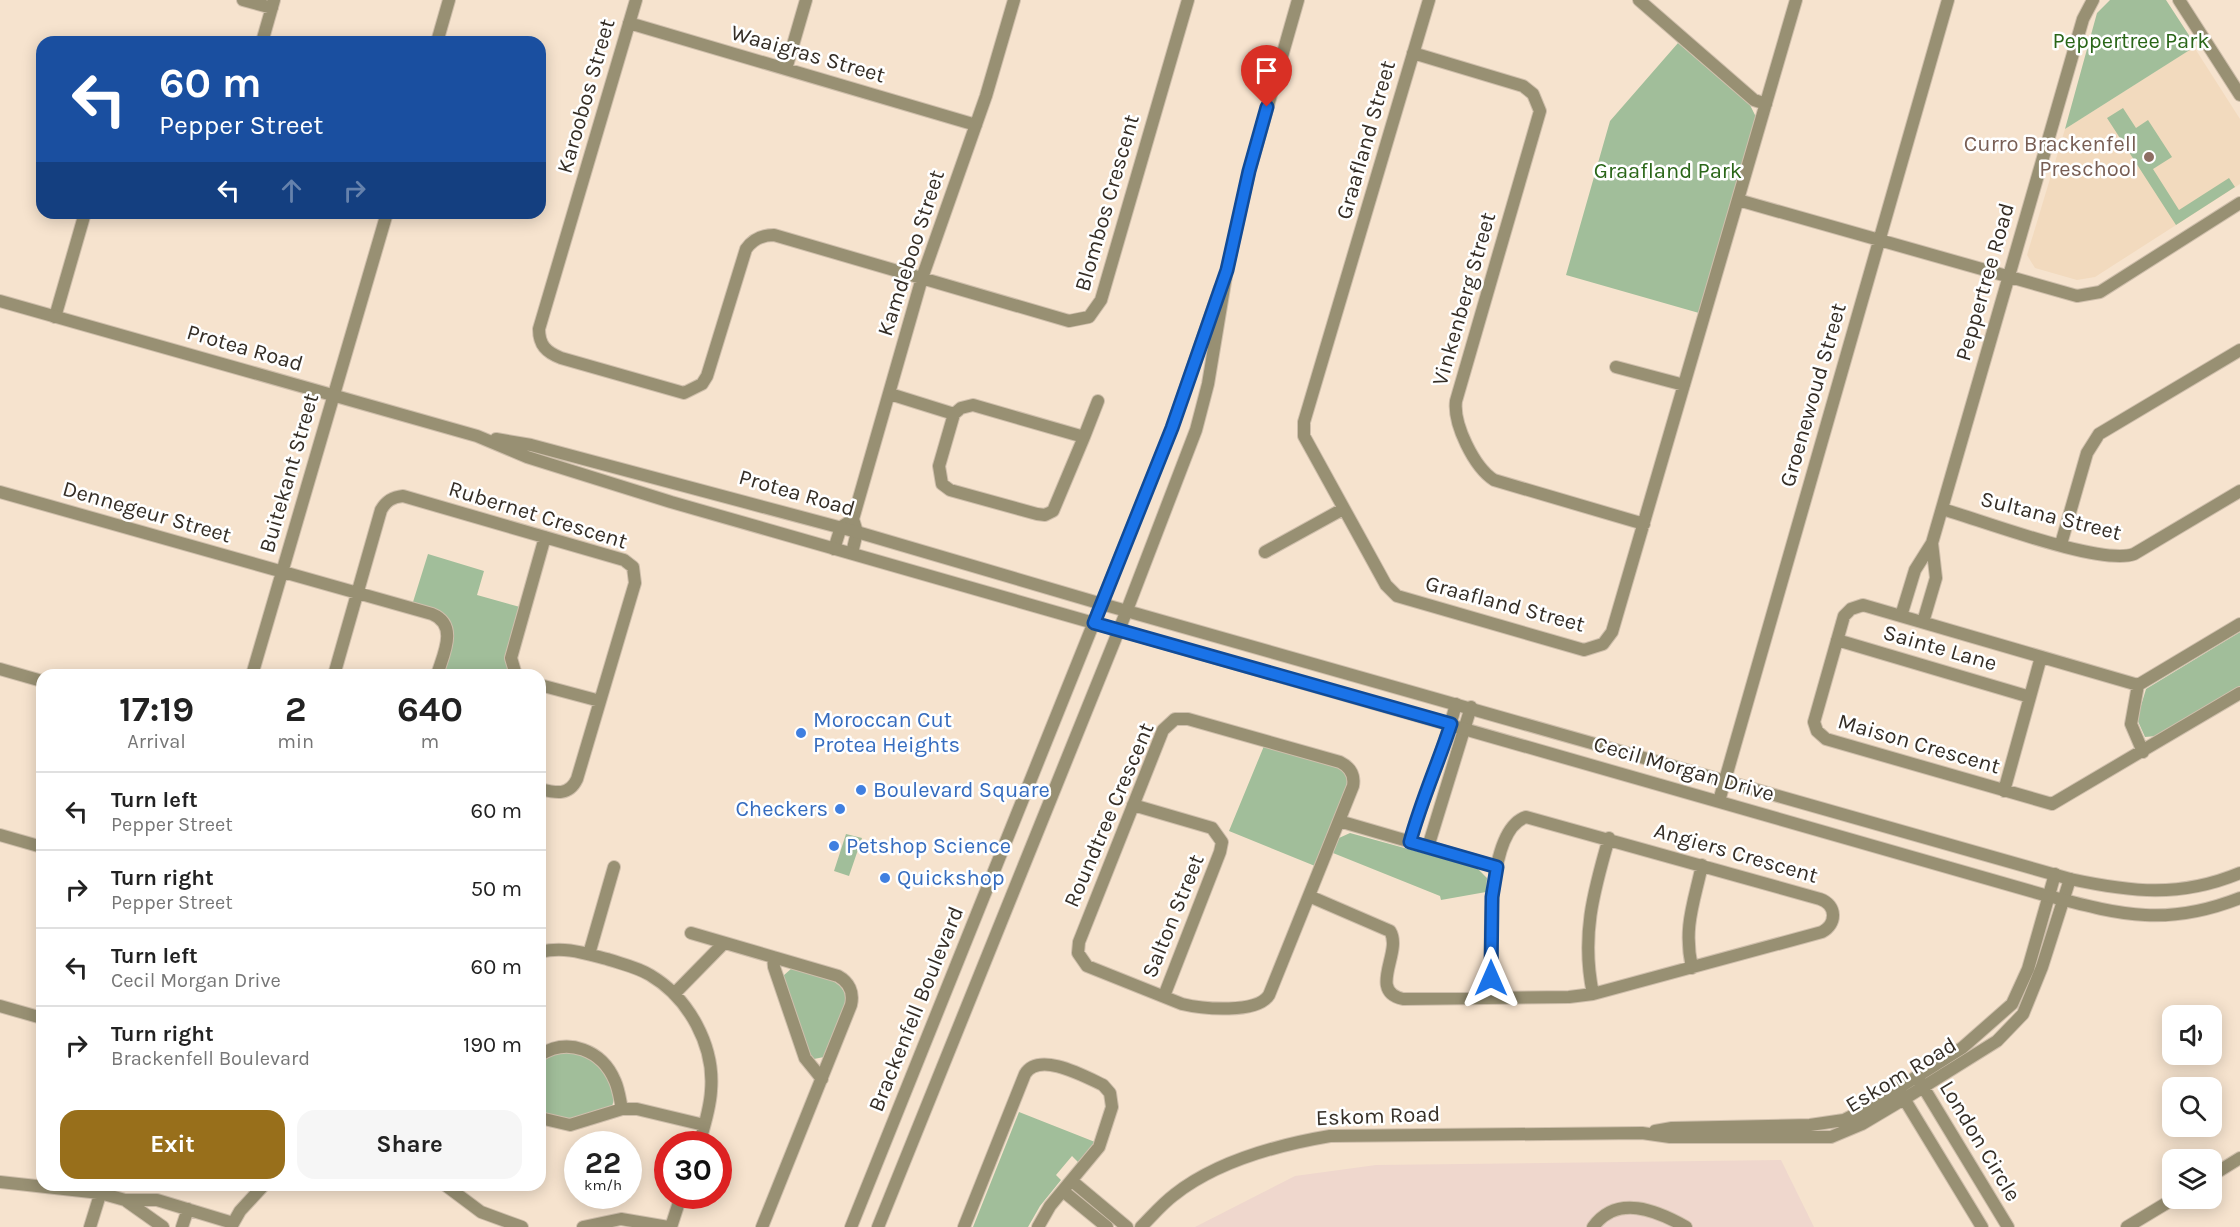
<!DOCTYPE html>
<html lang="en">
<head>
<meta charset="utf-8">
<style>
  :root { --surface:#fff; --page:#f6f6f6; --text:#222; --muted:#767676; --line:#e0e0e0; --accent:#986f1b }
  body { margin:0; font-family:Karla,sans-serif; background:var(--page); color:var(--text); height:100vh; display:flex; flex-direction:column; font-size:22px; white-space:nowrap }
  * { box-sizing:border-box; margin:0 }
  p { font-size:20px; color:var(--muted) }
  .icon { flex:none; width:33px; height:33px; fill:none; stroke:currentColor; stroke-width:2; stroke-linecap:round; stroke-linejoin:round }
  .map { position:relative; flex:1; overflow:hidden }
  .drawer { position:absolute; left:36px; top:669px; width:510px; height:522px; display:flex; flex-direction:column; background:var(--surface); border-radius:18px; box-shadow:0 3px 15px #0003 }
  .drawer>* { flex:none }
  .hud { position:absolute; left:36px; top:36px; width:510px; height:183px; border-radius:18px; box-shadow:0 3px 15px #0003; background:#1a4fa0; color:#fff; overflow:hidden }
  .tools { position:absolute; left:2162px; top:1005px; display:grid; gap:12px }
  .tools a { display:grid; place-items:center; width:60px; height:60px; border-radius:12px; background:var(--surface); box-shadow:0 3px 15px #0003; font-size:30px }
  .speed { position:absolute; left:564px; top:1131px; display:flex; gap:12px; font-size:30px; font-weight:700; text-align:center }
  .speed>* { display:grid; place-content:center; width:78px; height:78px; border-radius:50%; background:var(--surface); box-shadow:0 3px 15px #0003; line-height:1 }
  .speed small { font-size:15px; font-weight:400 }
  .speed .limit { border:9px solid #d22; background:#fff; color:#111 }
  .pin { position:absolute; display:grid; place-items:center; width:51px; height:51px; color:#fff; margin:-62px -26px; border-radius:50% 50% 50% 0; rotate:-45deg; box-shadow:0 0 6px #0007 }
  .pin .icon { rotate:45deg }
  .me { position:absolute; width:66px; margin:-33px; rotate:0deg; stroke-linejoin:round; filter:drop-shadow(0 0 4px #0008) }
  .turn { display:flex; align-items:center; gap:21px; height:126px; padding:0 24px; font-size:27px }
  .turn .icon { width:78px; height:78px; stroke-width:2.5 }
  .turn b { display:block; font-size:42px; line-height:51px }
  .lanes { display:flex; align-items:center; height:57px; padding:0 24px; background:#0003; justify-content:center; gap:30px; direction:ltr }
  .lanes .off { opacity:.35 }
  .eta { display:flex; justify-content:space-evenly; align-items:center; height:102px; text-align:center }
  .eta b { font-size:36px; font-weight:700; line-height:42px }
  .cta { display:flex; gap:12px; margin-top:auto; padding:12px 24px }
  .cta a { flex:1; height:69px; border-radius:18px; background:var(--accent); color:#fff; font-size:24px; font-weight:700; line-height:69px; text-align:center }
  .cta a+a { background:var(--page); color:var(--text) }
  ul { padding:0; list-style:none }
  li { display:flex; align-items:center; gap:18px; height:78px; padding:0 24px; border-top:2px solid var(--line) }
  li div { flex:1 }
  li b { display:block; font-size:22px }
  li em { font-style:normal }
  .map>svg:first-child { display:block }
  .industrial { fill:#efd7cd }
  .built { fill:#f2dabe }
  .green { fill:#a1be9a }
  .lines { fill:none; stroke-linecap:round; stroke-linejoin:round }
  .minor-casing { stroke:#cfbfac; stroke-width:14 }
  .tertiary-casing { stroke:#cfbfac; stroke-width:14 }
  .minor { stroke:#989073; stroke-width:12 }
  .tertiary { stroke:#989073; stroke-width:12 }
  .route-casing { stroke:#114b97; stroke-width:15 }
  .route { stroke:#1a73e8; stroke-width:10 }
  .education-dot { fill:#8d6e63; stroke:#fff; stroke-width:2 }
  .shop-dot { fill:#3f7fe0; stroke:#fff; stroke-width:2 }
  .labels { text-anchor:middle; dominant-baseline:central; stroke-width:5; stroke-linejoin:round; paint-order:stroke }
  .park-label { font-size:22px; fill:#2a6618; stroke:#fff }
  .street-label { font-size:22px; fill:#352e26; stroke:#fff }
  .education-label { font-size:22px; fill:#785e54; stroke:#fff; text-anchor:end }
  .shop-label { font-size:22px; fill:#366cbe; stroke:#fff; text-anchor:start }
</style>
</head>
<body>
<div class="map">
<svg width="2240" height="1227" viewBox="0 0 2240 1227">
  <rect width="100%" height="100%" fill="#f6e3ce"/>
  <path class="industrial" d="M1781,1160L1814,1227H1195L1295,1176L1376,1165Z"/>
  <path class="built" d="M2194,47L2240,119V184L2095,277L2077,280L2035,268L2027,255L2065,129Z"/>
  <path class="green" d="M2110,0H2166L2196,46L2065,129L2097,13Z
    M1678,43L1750,105L1756,117L1699,313L1566,275L1610,121Z
    M2123,108L2136,128L2148,120L2172,157L2153,169L2179,210L2229,178L2235,187L2176,225L2107,118Z
    M428,554L484,571L477,595L520,607L506,655L508,675H442C455,631 465,617 413,602Z
    M2240,632V686L2156,736L2145,737L2137,719L2146,689Z
    M1264,746L1341,769L1347,774V785L1315,866L1229,831Z
    M1350,833L1477,868L1487,878L1486,892L1441,900L1440,896L1333,853L1339,838Z
    M846,834L862,838L849,876L834,871Z
    M792,968C812,974 843,976 847,1000L824,1057L814,1059L809,1054L783,976Z
    M560,1052C568,1053 577,1052 584,1055C600,1061 619,1090 612,1106L571,1119L540,1113V1062Z
    M1019,1112L1095,1142L1079,1163L1072,1156L1056,1175L1061,1180L1040,1206L1028,1227H973Z"/>
  <g class="lines">
    <g class="minor-casing">
      <path id="minor" d="M243,0L272,8
        M636,0L539,329C539,345 546,352 561,358L684,393L702,384L707,376L746,249C753,239 762,235 774,235L1069,321L1089,317L1101,300L1188,0
        M1429,0L1304,422V436L1386,585L1397,596L1584,650L1603,644L1612,632L1796,0
        M1639,0L1754,100L1766,104
        M2179,0L2240,95
        M629,23L976,125
        M262,42L274,0
        M437,42L449,0
        M1413,53L1523,86L1533,94L1540,111L1456,401C1453,424 1474,467 1494,480L1644,524
        M786,69L806,0
        M1738,200L2077,296L2100,292L2240,203
        M55,317L85,213
        M1616,367L1684,385
        M890,394L954,414L961,408L973,405L1084,437L1053,511L1045,515L1037,514L950,490L942,484L939,466L954,414
        M1084,437L1098,401
        M0,492L432,614C459,625 443,655 437,675
        M1942,509C1981,520 2101,566 2134,554L2240,491
        M2061,544L2087,453L2099,434L2240,350
        M834,549L841,527L849,522
        M1265,552L1343,509
        M852,553L857,532L853,519L922,278L986,96L1014,0
        M1901,616L1915,570L1932,543L2083,19L2093,0
        M1923,622L1936,578L1932,543
        M2240,624L2138,685L1863,605L1851,609L1844,616L1814,722L1817,731L1826,739L2052,804L2240,693
        M1837,640L2030,697
        M0,669L42,681
        M252,675L387,213
        M334,675L381,510C386,501 392,497 403,496L624,560L633,567L635,583L577,779C569,796 556,793 540,789
        M516,675L511,658L545,537
        M540,685L600,701
        M2138,685L2131,724L2143,752
        M1175,719H1188L1340,762C1350,767 1355,775 1353,786L1269,995C1257,1014 1203,1009 1182,1004L1087,966L1078,953L1079,942L1163,730Z
        M2004,791L2041,657
        M1719,801L1948,0
        M1133,805L1212,828L1222,842L1220,852L1164,996
        M1339,821L1497,867
        M0,835L42,847
        M1410,841C1424,794 1444,751 1456,704
        M1428,847L1471,707
        M1309,896L1390,931C1403,952 1367,991 1403,999L1569,997L1593,994L1822,932C1837,924 1837,905 1820,899L1526,817C1483,831 1491,960 1491,998
        M691,933L838,976C849,982 854,992 851,1005L762,1227
        M540,952C564,946 584,953 607,959C622,964 637,967 650,975C689,998 715,1046 711,1091C710,1109 704,1127 699,1144
        M589,954L614,867
        M773,957L774,967L805,1058L822,1079
        M1692,968C1683,927 1694,903 1702,865
        M674,994L724,943
        M1593,994C1581,937 1593,893 1609,838
        M0,1006L42,1018
        M540,1055C568,1037 602,1050 615,1081C619,1090 620,1100 622,1109
        M1919,1080L2008,1227
        M1900,1092L1982,1227
        M540,1118L570,1125L622,1109H637L704,1125
        M1655,1131L1672,1128L1810,1125L1844,1120L1867,1108L1962,1048L2012,1004L2028,969L2055,874
        M2211,1176L2240,1158
        M1072,1181L1127,1227
        M0,1182L100,1193L125,1200H157L233,1223
        M445,1185L481,1212L522,1227
        M1063,1191L1107,1227
        M125,1200L163,1227
        M90,1227L103,1185
        M182,1227L188,1209
        M231,1227L240,1211L264,1185
        M583,1227L621,1219L668,1227
        M671,1227L681,1196
        M964,1227L1025,1074C1039,1051 1084,1076 1103,1085L1110,1093L1112,1107L1099,1147L1050,1206L1038,1227
        M1141,1227C1152,1216 1162,1204 1174,1195C1217,1161 1277,1145 1330,1136L1642,1133L1670,1137H1831L1862,1124L1904,1099L1997,1041L2023,1014L2042,967L2070,879
        M1593,1227C1617,1194 1656,1210 1686,1227
        M2127,1227L2175,1198"/>
    </g>
    <g class="tertiary-casing">
      <path id="tertiary" d="M0,301L477,436L527,457L671,502L2048,896C2122,915 2166,927 2240,898
        M496,439L531,445L857,532L1102,604L2070,879C2131,892 2180,898 2240,873
        M851,1227L1172,428L1220,288
        M878,1227L1127,610L1196,430L1208,384L1227,270L1249,172L1298,0"/>
    </g>
    <use href="#minor" class="minor"/>
    <use href="#tertiary" class="tertiary"/>
  </g>
  <g class="lines">
    <g class="route-casing">
      <path id="route" d="M1267,107L1249,171L1227,270L1172,428L1094,623L1451,724C1438,764 1421,801 1410,842L1497,867L1492,897L1491,978"/>
    </g>
    <use href="#route" class="route"/>
  </g>
  <circle class="education-dot" cx="2149" cy="157" r="6"/>
  <g class="shop-dot">
    <circle cx="801" cy="733" r="6"/>
    <circle cx="861" cy="790" r="6"/>
    <circle cx="840" cy="809" r="6"/>
    <circle cx="834" cy="846" r="6"/>
    <circle cx="885" cy="878" r="6"/>
  </g>
  <g class="labels">
    <g class="park-label">
      <text x="2131" y="41">Peppertree Park</text>
      <text x="1668" y="171">Graafland Park</text>
    </g>
    <g class="street-label">
      <text transform="translate(808 54) rotate(16)">Waaigras Street</text>
      <text transform="translate(586 96) rotate(-74)">Karoobos Street</text>
      <text transform="translate(1366 140) rotate(-74)">Graafland Street</text>
      <text transform="translate(1107 203) rotate(-74)">Blombos Crescent</text>
      <text transform="translate(911 253) rotate(-72)">Kamdeboo Street</text>
      <text transform="translate(1985 282) rotate(-74)">Peppertree Road</text>
      <text transform="translate(1464 299) rotate(-74)">Vinkenberg Street</text>
      <text transform="translate(245 348) rotate(16)">Protea Road</text>
      <text transform="translate(1813 395) rotate(-74)">Groenewoud Street</text>
      <text transform="translate(289 473) rotate(-74)">Buitekant Street</text>
      <text transform="translate(797 493) rotate(16)">Protea Road</text>
      <text transform="translate(147 512) rotate(16)">Dennegeur Street</text>
      <text transform="translate(538 515) rotate(17)">Rubernet Crescent</text>
      <text transform="translate(2051 516) rotate(14)">Sultana Street</text>
      <text transform="translate(1505 604) rotate(15)">Graafland Street</text>
      <text transform="translate(1940 648) rotate(16)">Sainte Lane</text>
      <text transform="translate(1919 744) rotate(16)">Maison Crescent</text>
      <text transform="translate(1684 769) rotate(16)">Cecil Morgan Drive</text>
      <text transform="translate(1109 815) rotate(-67)">Roundtree Crescent</text>
      <text transform="translate(1736 853) rotate(16)">Angiers Crescent</text>
      <text transform="translate(1173 916) rotate(-68)">Salton Street</text>
      <text transform="translate(916 1009) rotate(-68)">Brackenfell Boulevard</text>
      <text transform="translate(1901 1075) rotate(-31)">Eskom Road</text>
      <text transform="translate(1378 1116) rotate(-2)">Eskom Road</text>
      <text transform="translate(1980 1141) rotate(59)">London Circle</text>
    </g>
    <g class="education-label">
      <text x="2137" y="144">Curro Brackenfell<tspan x="2137" dy="25">Preschool</tspan></text>
    </g>
    <g class="shop-label">
      <text x="813" y="720">Moroccan Cut<tspan x="813" dy="25">Protea Heights</tspan></text>
      <text x="873" y="790">Boulevard Square</text>
      <text x="828" y="809" text-anchor="end">Checkers</text>
      <text x="846" y="846">Petshop Science</text>
      <text x="897" y="878">Quickshop</text>
    </g>
  </g>
</svg>
<div class="tools">
<a><svg class="icon" aria-label="sound" viewBox="0 0 24 24"><path d="M4 9h4l5-4v14l-5-4H4zM17 9q2 3 0 6"/></svg></a>
<a><svg class="icon" aria-label="search" viewBox="0 0 24 24"><circle cx="10" cy="10" r="6"/><path d="M15 15l6 6"/></svg></a>
<a><svg class="icon" aria-label="layers" viewBox="0 0 24 24"><path d="M12 4l9 5-9 5-9-5zM3 14l9 5 9-5"/></svg></a>
</div>
<div class="speed"><div>22<small>km/h</small></div><div class="limit">30</div></div>
<div class="pin" style="left:1267px;top:107px;background:#d93025"><svg class="icon" aria-label="arrive" viewBox="0 0 24 24"><path d="M6 21V4h12l-3 4 3 4H6"/></svg></div>
<svg class="me" style="left:1491px;top:978px" viewBox="-20 -20 40 40"><path d="M0-17L14 15 0 8-14 15z" fill="#1a73e8" stroke="#fff" stroke-width="4"/></svg>
<div class="hud">
<div class="turn"><svg class="icon" aria-label="left" viewBox="0 0 24 24"><path d="M17 20v-9H6M10 6l-5 5 5 5"/></svg><div><b>60 m</b>Pepper Street</div></div>
<div class="lanes"><svg class="icon" aria-label="left" viewBox="0 0 24 24"><path d="M17 20v-9H6M10 6l-5 5 5 5"/></svg><svg class="icon off" aria-label="ahead" viewBox="0 0 24 24"><path d="M12 20V5M6 11l6-6 6 6"/></svg><svg class="icon off" aria-label="right" viewBox="0 0 24 24"><path d="M7 20v-9h11M14 6l5 5-5 5"/></svg></div>
</div>
<section class="drawer">
<div class="eta">
<div><b>17:19</b><p>Arrival</p></div>
<div><b>2</b><p>min</p></div>
<div><b>640</b><p>m</p></div>
</div>
<ul>
<li><svg class="icon" aria-label="left" viewBox="0 0 24 24"><path d="M17 20v-9H6M10 6l-5 5 5 5"/></svg><div><b>Turn left</b><p>Pepper Street</p></div><em>60 m</em></li>
<li><svg class="icon" aria-label="right" viewBox="0 0 24 24"><path d="M7 20v-9h11M14 6l5 5-5 5"/></svg><div><b>Turn right</b><p>Pepper Street</p></div><em>50 m</em></li>
<li><svg class="icon" aria-label="left" viewBox="0 0 24 24"><path d="M17 20v-9H6M10 6l-5 5 5 5"/></svg><div><b>Turn left</b><p>Cecil Morgan Drive</p></div><em>60 m</em></li>
<li><svg class="icon" aria-label="right" viewBox="0 0 24 24"><path d="M7 20v-9h11M14 6l5 5-5 5"/></svg><div><b>Turn right</b><p>Brackenfell Boulevard</p></div><em>190 m</em></li>
</ul>
<div class="cta"><a>Exit</a><a>Share</a></div>
</section>
</div>
</body>
</html>
